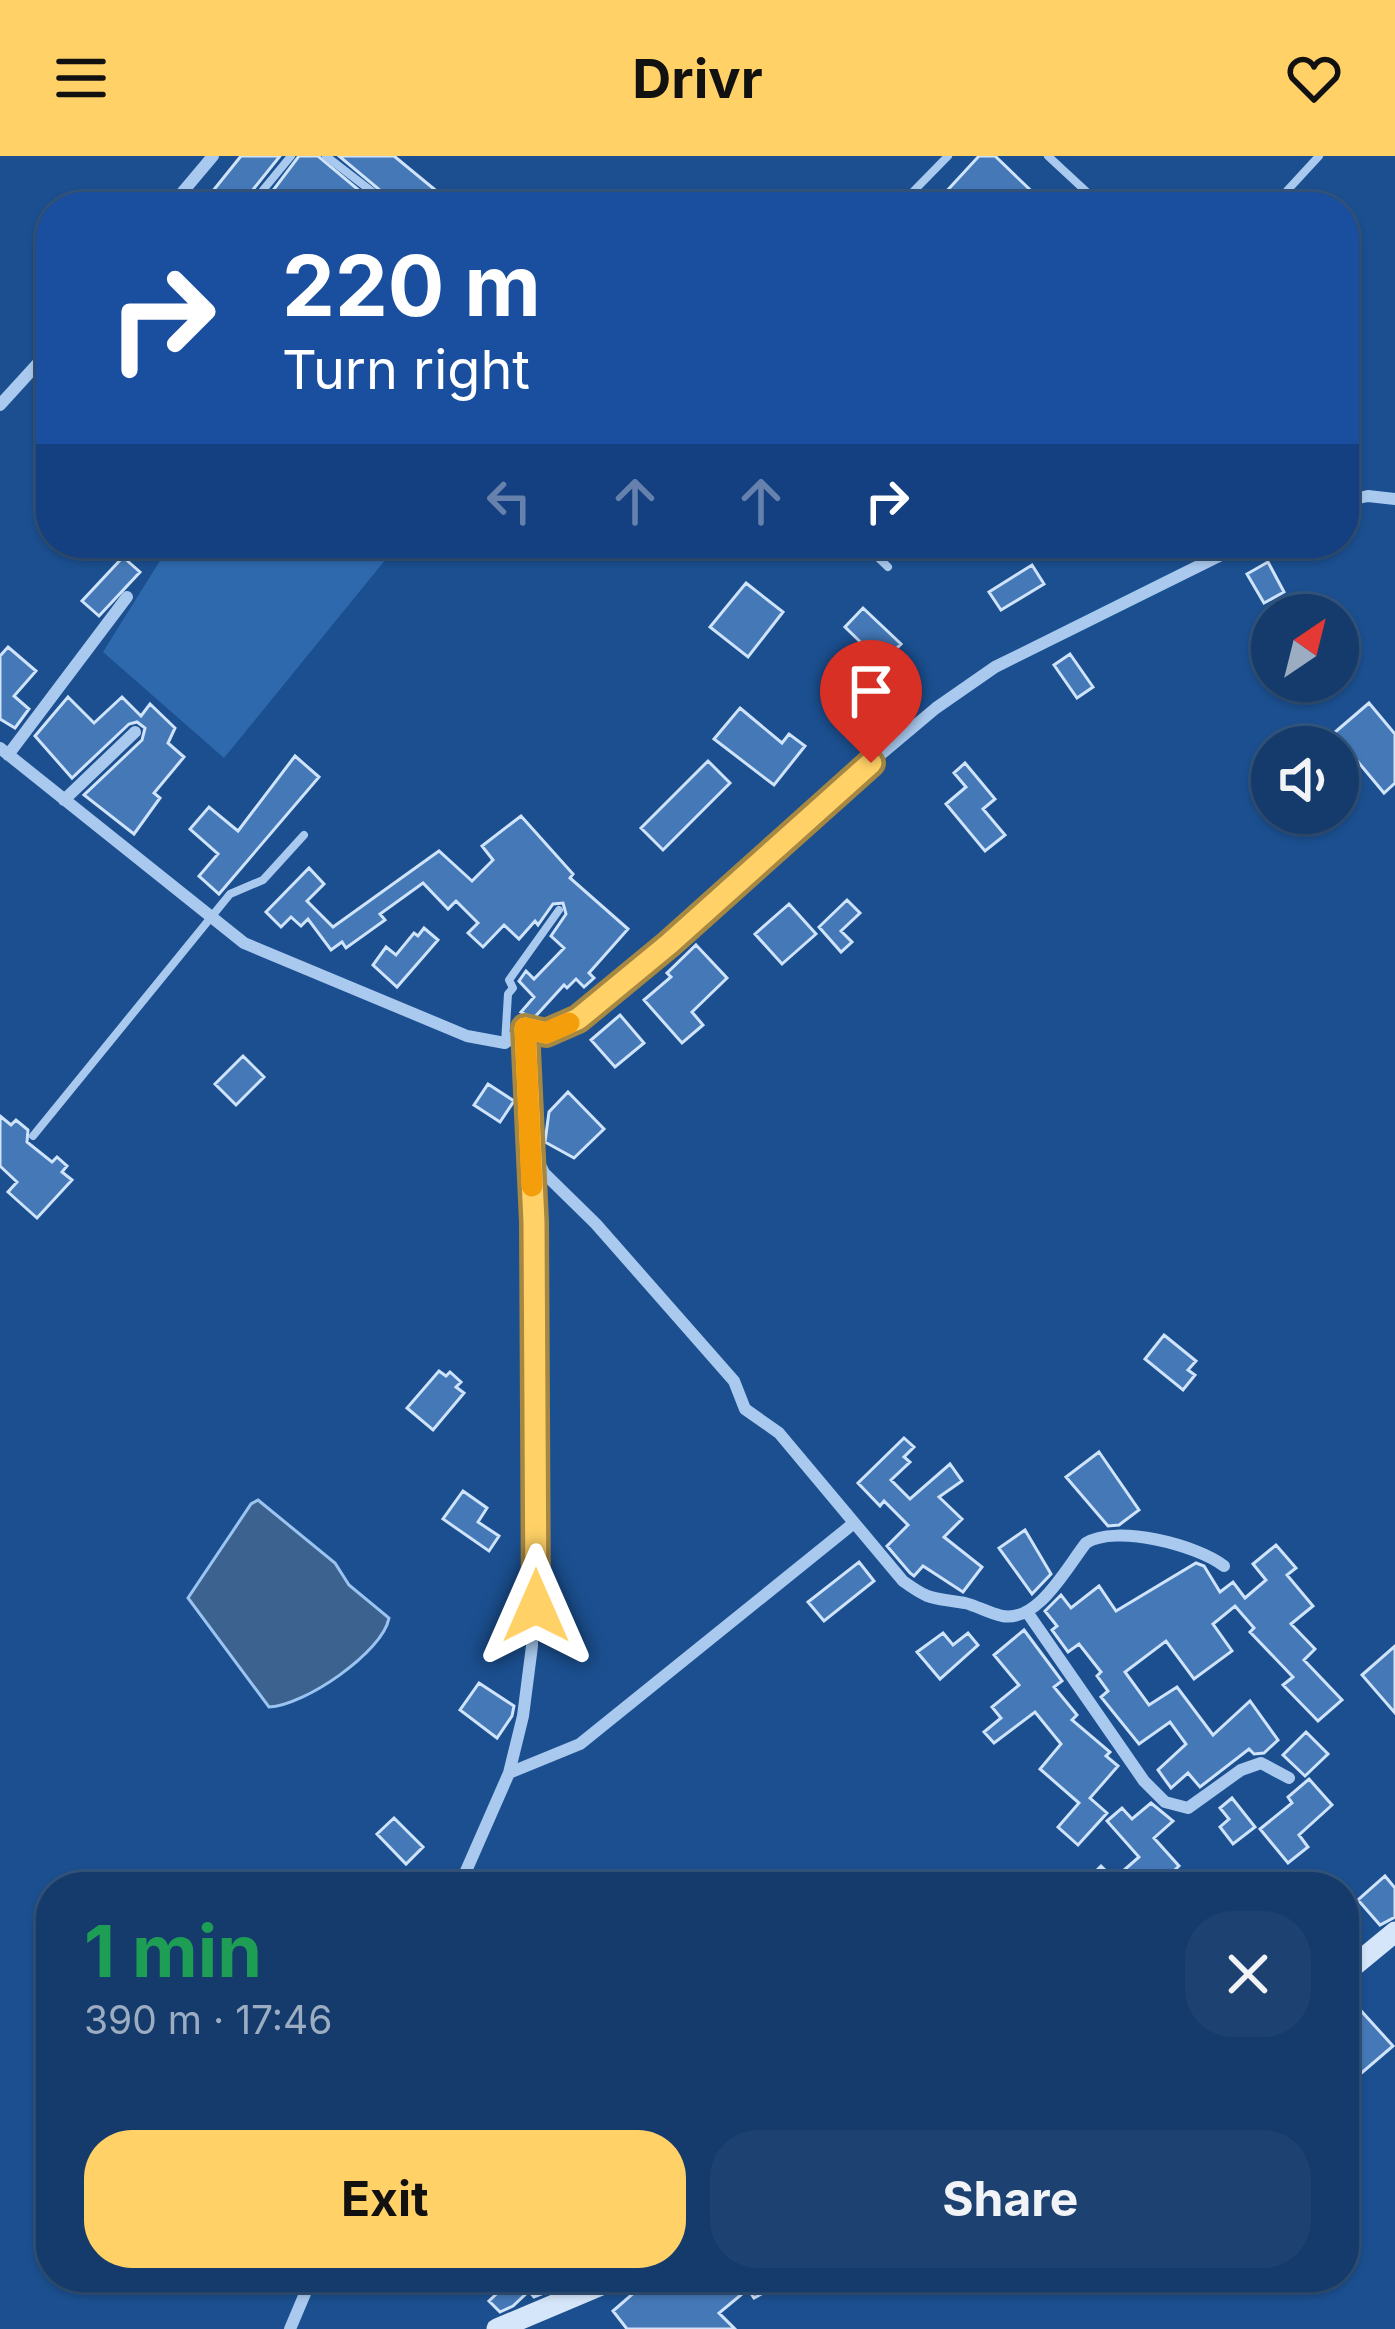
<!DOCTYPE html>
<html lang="en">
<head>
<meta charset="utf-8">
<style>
  :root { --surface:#143b6b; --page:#1d4271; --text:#f1f3f6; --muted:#9dadc1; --line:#33557e; --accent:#ffd166 }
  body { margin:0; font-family:Inter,sans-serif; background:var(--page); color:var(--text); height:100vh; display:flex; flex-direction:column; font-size:45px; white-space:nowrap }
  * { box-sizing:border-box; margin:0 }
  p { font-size:39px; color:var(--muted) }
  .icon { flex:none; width:66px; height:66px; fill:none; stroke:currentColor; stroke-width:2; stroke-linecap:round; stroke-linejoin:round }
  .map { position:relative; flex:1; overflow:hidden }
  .panel { position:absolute; left:36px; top:1716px; width:1323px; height:420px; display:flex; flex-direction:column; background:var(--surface); border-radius:48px; box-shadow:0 3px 9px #0004,0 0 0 3px var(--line) }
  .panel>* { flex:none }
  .hud { position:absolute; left:36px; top:36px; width:1323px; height:366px; border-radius:48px; box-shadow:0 3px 9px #0004,0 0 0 3px var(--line); background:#1a4fa0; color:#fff; overflow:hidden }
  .needle { width:78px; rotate:35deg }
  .buttons { position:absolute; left:1251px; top:438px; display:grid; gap:24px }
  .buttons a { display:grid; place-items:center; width:108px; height:108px; border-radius:50%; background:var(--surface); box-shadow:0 3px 9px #0004,0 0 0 3px var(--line); font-size:60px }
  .pin { position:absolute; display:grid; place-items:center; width:102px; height:102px; color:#fff; margin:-123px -51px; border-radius:50% 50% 50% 0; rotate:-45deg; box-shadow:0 0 12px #0007 }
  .pin .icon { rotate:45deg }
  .me { position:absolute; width:132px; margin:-66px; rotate:0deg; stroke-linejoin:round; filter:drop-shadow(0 0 9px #0008) }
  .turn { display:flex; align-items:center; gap:42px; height:252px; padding:0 48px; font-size:54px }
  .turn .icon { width:156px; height:156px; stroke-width:2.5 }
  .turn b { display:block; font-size:84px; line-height:102px }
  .lanes { display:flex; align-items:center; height:114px; padding:0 48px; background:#0003; justify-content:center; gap:60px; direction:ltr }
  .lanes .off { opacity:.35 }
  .round { display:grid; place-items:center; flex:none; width:126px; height:126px; border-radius:48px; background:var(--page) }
  .headline { display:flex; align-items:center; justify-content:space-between; height:204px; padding:0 48px }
  h1 { font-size:72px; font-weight:700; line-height:90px; color:#1e9e55 }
  .button { display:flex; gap:24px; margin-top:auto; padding:24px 48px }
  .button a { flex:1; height:138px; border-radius:48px; background:var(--accent); color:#111; font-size:48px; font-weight:700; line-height:138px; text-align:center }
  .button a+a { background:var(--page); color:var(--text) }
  header { display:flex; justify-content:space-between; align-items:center; height:156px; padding:0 48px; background:var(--accent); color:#111; font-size:54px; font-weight:700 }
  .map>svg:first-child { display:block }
  .green { fill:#2e69ad }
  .water { fill:#3c6290; stroke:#9cc4f0; stroke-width:3 }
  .building { fill:#4478b7; stroke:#cfe3fa; stroke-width:3 }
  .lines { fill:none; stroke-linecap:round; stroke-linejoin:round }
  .lane { stroke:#a9c9ee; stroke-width:8 }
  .street { stroke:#a9c9ee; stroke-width:12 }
  .secondary { stroke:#d6e6fa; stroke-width:21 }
  .route-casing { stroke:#a68842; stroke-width:30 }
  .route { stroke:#ffd166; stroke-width:21 }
  .slow { stroke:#f59e0b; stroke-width:21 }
</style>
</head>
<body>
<header><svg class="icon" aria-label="menu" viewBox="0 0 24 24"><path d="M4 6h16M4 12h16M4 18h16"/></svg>Drivr<svg class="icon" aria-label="heart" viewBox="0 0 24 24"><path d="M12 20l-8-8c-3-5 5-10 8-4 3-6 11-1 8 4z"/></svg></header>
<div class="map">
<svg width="1395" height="2173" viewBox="0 0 1395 2173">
  <rect width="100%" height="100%" fill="#1b4f8f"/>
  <path class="green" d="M171,387H399L224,602L103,496Z"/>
  <path class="water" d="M258,1344L335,1407L349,1429L389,1462C383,1496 304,1550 269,1551L188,1442L251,1348Z"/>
  <path class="building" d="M241,0H280L239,51H230L212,36Z
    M299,0H318L379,51H275L268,41Z
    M339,0H394L456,51H400Z
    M979,0H995L1048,51H932Z
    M123,401L140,416L99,460L82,445Z
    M1268,406L1284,436L1264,447L1247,418Z
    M1032,409L1044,428L1001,454L989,436Z
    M746,427L783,456L748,501L710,471Z
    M863,452L901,488L882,507L845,471Z
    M8,491L36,515L14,540L29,553L15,572L0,563V500Z
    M1070,498L1093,531L1077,542L1054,509Z
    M68,541L94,567L122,541L141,560L150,548L175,572L168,587L184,601L154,637L160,642L134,678L84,639L142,584L145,572L137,566L129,568L72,622L35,580Z
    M1369,547L1395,578V627L1384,637L1334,577Z
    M740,552L782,587L789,578L805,590L774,629L714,583Z
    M295,600L319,621L219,738L199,720L218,698L190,673L209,651L238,675Z
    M708,605L730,627L663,694L641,672Z
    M965,607L995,643L983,653L1005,679L985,695L946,648L966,631L954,617Z
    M521,660L573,718L570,722L628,773L589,817L594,822L584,831L576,823L567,832L564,829L533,863L521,856L534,841L519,825L526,815L534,823L564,792L551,780L566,758L563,747L553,748L538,769L535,765L519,783L504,769L483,791L468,777L478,767L456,745L448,753L423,727L380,758L385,764L346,792L342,786L331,794L308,763L301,770L291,761L281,771L266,756L309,712L324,728L307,745L333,771L439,695L472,725L493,704L482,690Z
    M847,744L860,757L841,775L852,786L841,796L819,771Z
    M789,748L816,778L782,808L755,778Z
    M424,772L438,784L397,831L373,809L386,791L396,799L414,777L418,780Z
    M696,789L727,822L692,856L703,869L682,887L644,844L671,821L667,817Z
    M620,859L644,887L615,911L591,884Z
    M243,900L264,921L236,949L215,928Z
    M488,928L514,945L500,966L474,949Z
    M568,936L604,973L574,1002L545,986L549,956Z
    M0,960L11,969L16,964L28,974L27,986L52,1006L57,1001L67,1010L62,1016L72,1024L37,1062L8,1036L17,1026L0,1010Z
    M1164,1179L1196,1205L1188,1214L1195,1219L1183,1234L1145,1203Z
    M439,1215L446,1220L450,1216L461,1226L456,1231L464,1237L433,1274L407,1252Z
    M904,1282L914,1291L904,1301L910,1306L891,1324L910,1343L950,1308L962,1325L939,1341L962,1363L944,1381L982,1411L963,1436L923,1410L914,1420L910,1417L887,1390L908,1369L884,1345L880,1350L858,1327Z
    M1099,1296L1139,1354L1119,1369L1108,1370L1066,1321Z
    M463,1335L487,1352L478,1366L499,1380L489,1395L443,1363Z
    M1025,1374L1051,1418L1032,1438L999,1392Z
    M1276,1389L1296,1412L1287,1419L1313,1450L1291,1468L1315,1493L1304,1504L1342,1544L1318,1565L1283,1529L1293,1521L1250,1476L1254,1472L1235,1450L1213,1468L1232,1495L1194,1523L1166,1485L1125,1516L1149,1549L1177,1531L1213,1579L1250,1545L1278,1584L1264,1597L1254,1598L1249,1593L1200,1631L1188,1617L1171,1632L1158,1614L1186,1588L1170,1566L1139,1588L1101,1541L1108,1535L1097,1520L1101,1516L1079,1488L1068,1496L1052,1474L1057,1470L1045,1455L1061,1439L1071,1452L1099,1430L1116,1455L1196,1407L1204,1410L1220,1436L1233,1426L1245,1442L1266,1424L1253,1408Z
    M859,1406L874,1425L824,1465L808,1446Z
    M1024,1474L1062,1525L1054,1531L1077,1559L1072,1564L1110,1596L1106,1600L1118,1610L1090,1642L1107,1657L1078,1689L1058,1671L1079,1647L1040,1613L1061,1588L1035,1556L994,1587L984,1576L1001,1562L992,1551L1019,1529L994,1499Z
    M943,1477L953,1489L968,1477L978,1489L940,1523L917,1496Z
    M1395,1490V1557L1362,1519Z
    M479,1527L514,1550L512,1560L497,1582L460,1554Z
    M1306,1576L1328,1598L1305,1620L1283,1599Z
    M1309,1623L1332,1649L1299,1679L1308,1691L1288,1707L1260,1673L1292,1647L1288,1641Z
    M1232,1642L1255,1671L1233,1688L1220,1671L1229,1663L1220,1652Z
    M1151,1647L1173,1665L1154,1682L1179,1710L1156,1731H1080L1101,1710L1114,1723L1139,1701L1107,1665L1122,1652L1132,1663Z
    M394,1662L423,1691L406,1708L377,1678Z
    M1385,1720L1395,1732V1761L1380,1769L1358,1744Z
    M1344,1836L1393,1890L1344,1932Z
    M514,2121H562L544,2137L534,2141L529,2135L513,2150L500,2156L489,2145Z
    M652,2121H792L754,2142L748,2133L719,2157L735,2173H627L613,2155Z"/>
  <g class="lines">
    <path class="lane" d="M326,0L392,51
      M1048,0L1103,51
      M256,42L267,51
      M249,51L291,0
      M898,51L948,0
      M1272,51L1319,0
      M863,387L888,411
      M505,887L508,838L513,832L509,824L559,754
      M33,980L230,738L263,724L304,679"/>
    <path class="street" d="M170,51L213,0
      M0,249L51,193
      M1344,345L1368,340L1395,343
      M0,592L244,787L467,880L505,887L525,872L546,877L577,863L669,788L806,661L936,552L995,511L1245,387
      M8,599L127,441
      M64,644L135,576
      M531,991L544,1017L596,1068L734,1225L745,1253L779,1277L903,1425C932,1446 932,1441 965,1447C977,1450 989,1457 1002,1460C1038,1467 1067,1411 1086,1387C1116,1368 1197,1389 1224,1410
      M1027,1456L1144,1625L1165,1646L1188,1652L1241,1614L1261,1607L1289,1622
      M509,1617L580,1588L854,1367
      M459,1731L509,1617L523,1560L532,1490L534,1066L525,872
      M290,2173L312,2121"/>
    <path class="secondary" d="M1344,1818L1395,1776
      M497,2173L620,2121"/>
  </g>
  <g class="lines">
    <g class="route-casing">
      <path id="route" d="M536,1450L534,1066L525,872L546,877L578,863L669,788L871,607"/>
    </g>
    <use href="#route" class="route"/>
    <path class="slow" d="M532,1030L525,872L546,877L569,867"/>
  </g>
</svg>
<div class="buttons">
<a><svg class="needle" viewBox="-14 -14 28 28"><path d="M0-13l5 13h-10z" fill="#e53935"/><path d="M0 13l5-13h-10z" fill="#9dadc1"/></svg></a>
<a><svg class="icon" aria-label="sound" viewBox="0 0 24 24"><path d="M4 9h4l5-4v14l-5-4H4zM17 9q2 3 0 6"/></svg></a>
</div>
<div class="pin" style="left:871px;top:607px;background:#d93025"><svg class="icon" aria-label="arrive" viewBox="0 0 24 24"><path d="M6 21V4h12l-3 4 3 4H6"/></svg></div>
<svg class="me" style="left:536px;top:1450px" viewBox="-20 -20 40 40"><path d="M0-17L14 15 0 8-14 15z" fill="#ffd166" stroke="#fff" stroke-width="4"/></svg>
<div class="hud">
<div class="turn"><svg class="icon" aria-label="right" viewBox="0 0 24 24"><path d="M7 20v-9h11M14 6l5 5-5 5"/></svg><div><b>220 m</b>Turn right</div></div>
<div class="lanes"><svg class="icon off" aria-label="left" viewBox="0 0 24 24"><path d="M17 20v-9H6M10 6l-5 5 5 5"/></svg><svg class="icon off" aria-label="ahead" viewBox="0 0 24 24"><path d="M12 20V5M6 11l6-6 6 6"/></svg><svg class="icon off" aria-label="ahead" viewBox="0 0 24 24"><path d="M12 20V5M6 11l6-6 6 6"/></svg><svg class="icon" aria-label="right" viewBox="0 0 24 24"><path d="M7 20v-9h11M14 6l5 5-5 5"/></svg></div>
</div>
<section class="panel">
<div class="headline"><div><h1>1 min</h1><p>390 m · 17:46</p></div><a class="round"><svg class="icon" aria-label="close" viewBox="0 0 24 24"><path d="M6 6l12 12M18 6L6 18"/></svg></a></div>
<div class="button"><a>Exit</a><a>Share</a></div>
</section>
</div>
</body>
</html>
